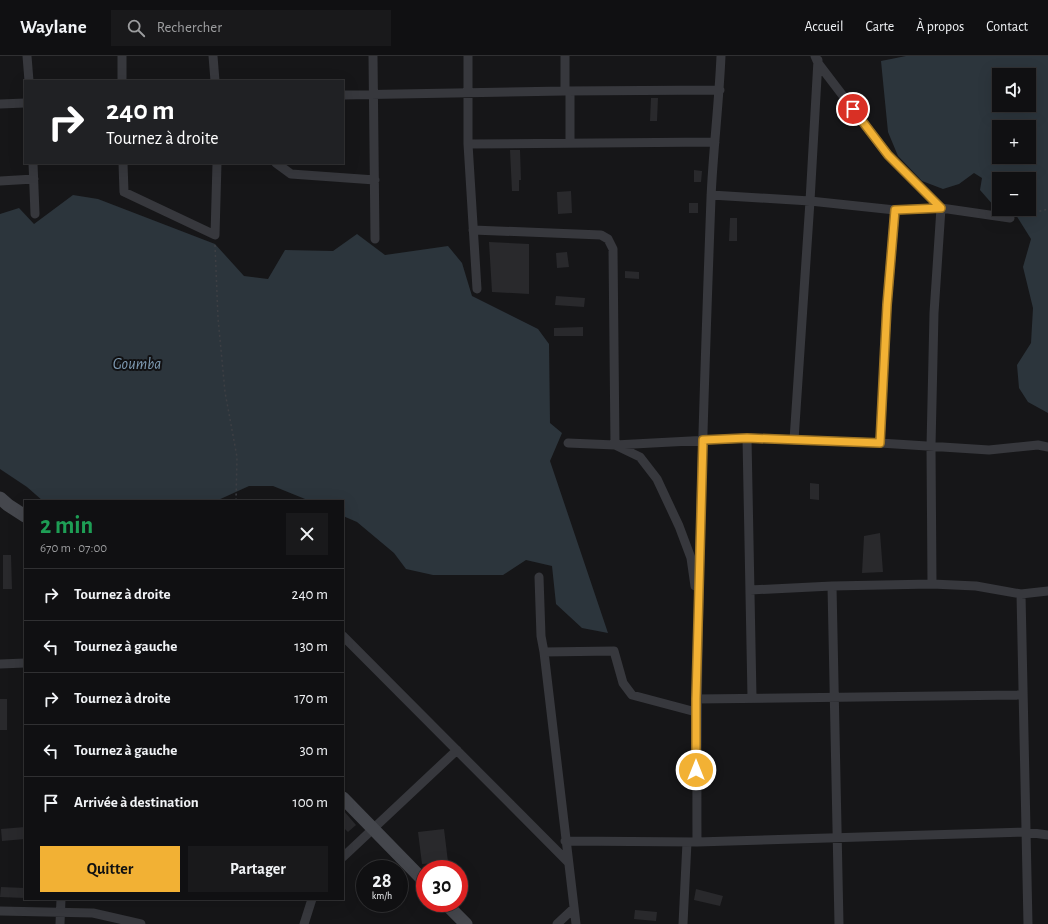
<!DOCTYPE html>
<html lang="fr">
<head>
<meta charset="utf-8">
<style>
  :root { --surface:#101012; --page:#19191b; --text:#f1f3f6; --muted:#9c9d9f; --line:#303032; --accent:#f2b134 }
  body { margin:0; font-family:"Alegreya Sans",sans-serif; background:var(--page); color:var(--text); height:100vh; display:flex; flex-direction:column; font-size:15px; white-space:nowrap }
  * { box-sizing:border-box; margin:0 }
  p { font-size:13px; color:var(--muted) }
  .icon { flex:none; width:22px; height:22px; fill:none; stroke:currentColor; stroke-width:2; stroke-linecap:round; stroke-linejoin:round }
  .map { position:relative; flex:1; overflow:hidden }
  .sheet { position:absolute; left:24px; top:444px; width:320px; height:400px; display:flex; flex-direction:column; background:var(--surface); border-radius:0px; box-shadow:0 4px 16px #0002,0 0 0 1px var(--line) }
  .sheet>* { flex:none }
  .guide { position:absolute; left:24px; top:24px; width:320px; height:84px; border-radius:0px; box-shadow:0 4px 16px #0002,0 0 0 1px var(--line); background:#202124; color:#fff; overflow:hidden }
  .buttons { position:absolute; left:992px; top:12px; display:grid; gap:8px }
  .buttons a { display:grid; place-items:center; width:44px; height:44px; border-radius:0px; background:var(--surface); box-shadow:0 4px 16px #0002,0 0 0 1px var(--line); font-size:20px }
  .speed { position:absolute; left:356px; top:804px; display:flex; gap:8px; font-size:20px; font-weight:700; text-align:center }
  .speed>* { display:grid; place-content:center; width:52px; height:52px; border-radius:50%; background:var(--surface); box-shadow:0 4px 16px #0002,0 0 0 1px var(--line); line-height:1 }
  .speed small { font-size:10px; font-weight:400 }
  .speed .limit { border:6px solid #d22; background:#fff; color:#111 }
  .pin { position:absolute; display:grid; place-items:center; width:34px; height:34px; color:#fff; margin:-17px; border:2px solid #fff; border-radius:50%; box-shadow:0 1px 4px #0007 }
  .me { position:absolute; width:44px; margin:-22px; rotate:0deg; stroke-linejoin:round; filter:drop-shadow(0 0 3px #0008) }
  .turn { display:flex; align-items:center; gap:14px; height:84px; padding:0 16px; font-size:18px }
  .turn .icon { width:52px; height:52px; stroke-width:2.5 }
  .turn b { display:block; font-size:28px; line-height:34px }
  .round { display:grid; place-items:center; flex:none; width:42px; height:42px; border-radius:0px; background:var(--page) }
  .head { display:flex; align-items:center; justify-content:space-between; height:68px; padding:0 16px }
  h1 { font-size:24px; font-weight:700; line-height:30px; color:#1e9e55 }
  .action { display:flex; gap:8px; margin-top:auto; padding:8px 16px }
  .action a { flex:1; height:46px; border-radius:0px; background:var(--accent); color:#111; font-size:16px; font-weight:700; line-height:46px; text-align:center }
  .action a+a { background:var(--page); color:var(--text) }
  ul { padding:0; list-style:none }
  li { display:flex; align-items:center; gap:12px; height:52px; padding:0 16px; border-top:1px solid var(--line) }
  li div { flex:1 }
  li b { display:block; font-size:15px }
  li em { font-style:normal }
  header { display:flex; align-items:center; gap:24px; box-sizing:border-box; height:56px; padding:0 20px; background:var(--surface); border-bottom:1px solid var(--line) }
  header strong { font-size:19px }
  nav { display:flex; gap:22px; margin-inline-start:auto; font-size:14px }
  .search { width:280px; height:36px; background:var(--page); display:flex; align-items:center; gap:10px; box-sizing:border-box; padding:0 14px; border-radius:0px; color:var(--muted); font-size:15px }
  .map>svg:first-child { display:block }
  .water { fill:#2c353c; fill-rule:evenodd }
  .building { fill:#29292c }
  .lines { fill:none; stroke-linecap:round; stroke-linejoin:round }
  .path { stroke:#3d3f44; stroke-width:1.5; stroke-dasharray:2 3; stroke-linecap:butt }
  .minor { stroke:#37383d; stroke-width:9 }
  .secondary { stroke:#45474d; stroke-width:13 }
  .route-casing { stroke:#9d7322; stroke-width:10 }
  .route { stroke:#f2b134; stroke-width:7 }
  .labels { text-anchor:middle; dominant-baseline:central; stroke-width:4; stroke-linejoin:round; paint-order:stroke }
  .water-label { font-size:16px; font-style:italic; fill:#7f9bb3; stroke:#111113 }
</style>
</head>
<body>
<header>
<strong>Waylane</strong>
<div class="search"><svg class="icon" aria-label="search" viewBox="0 0 24 24"><circle cx="10" cy="10" r="6"/><path d="M15 15l6 6"/></svg>Rechercher</div>
<nav><a>Accueil</a><a>Carte</a><a>À propos</a><a>Contact</a></nav>
</header>
<div class="map">
<svg width="1048" height="868" viewBox="0 0 1048 868">
  <rect width="100%" height="100%" fill="#161618"/>
  <path class="water" d="M906,0H1048V357L1028,346L1019,332L1017,309L1031,287L1033,252L1023,211L1031,183L1016,159L1000,153H1029V123H999V153L994,150L980,134L982,122L974,117L959,128L943,133L922,125L898,100L888,76L881,5ZM999,19H1029V49H999ZM999,71H1029V101H999Z
    M73,139L98,143L215,188L244,220L268,223L285,194L333,195L357,178L385,199L448,190L462,207L472,240L538,273L549,288L550,367L562,377L550,405L608,577L582,572L556,548L552,510L526,504L503,519H433L406,513L394,497L357,466L343,460V445H310L273,430H249L216,445H43L27,431L0,413V158L19,152L34,168Z"/>
  <path class="building" d="M651,42H658L657,65H650Z
    M510,94H520L521,124H519V135H512Z
    M694,114L702,115L701,126H694Z
    M571,135L572,157L558,158L557,136Z
    M689,147H698V157H689Z
    M730,162H737V185H729Z
    M489,186L529,188V238L492,236Z
    M567,196L569,211L557,212L556,197Z
    M625,215L639,216V223L625,222Z
    M556,240L585,242L584,251L555,249Z
    M583,271V280H554V272Z
    M810,427L819,428V444L810,443Z
    M880,477L883,516L862,517L864,480Z
    M3,499H11L12,533H3Z
    M0,643H7V674H0Z
    M343,754L356,769L348,776L343,771Z
    M25,771V783L2,785L1,773Z
    M444,773L448,806L422,808L418,776Z
    M1,831L25,832V842L0,841Z
    M696,833L723,840L720,850L694,844Z
    M635,854L657,856L656,865L634,863Z"/>
  <g class="lines">
    <path class="path" d="M1020,160L1048,153
      M215,189L218,262L225,336L237,401L236,445"/>
    <path class="minor" d="M27,0L29,25
      M122,0V25
      M213,0L215,25
      M373,0L375,183
      M468,0V88L477,233
      M565,0V35
      M815,0L818,7L888,99L941,152L934,257L931,390L932,528
      M570,35V86
      M343,39L565,35L720,34
      M0,48L25,47
      M468,88L715,86
      M33,107L35,158
      M123,107L124,136L215,179L217,107
      M276,107L291,118L375,124
      M0,125L34,123
      M711,139L810,145L895,154L941,152L1010,162
      M473,174L601,179L608,183L613,193L615,389L640,401L657,423L679,470L691,502L695,530
      M747,382L752,641
      M794,384L810,145L818,4
      M568,387L615,389L747,382L880,387L989,394L1038,389L1048,391
      M880,387L887,249L895,154
      M539,521L541,580L544,596L576,868
      M832,530L839,868
      M750,534L832,530L932,528L976,530L1021,538L1048,535
      M1021,538L1028,868
      M343,580L568,806
      M544,596L614,595L623,627L632,639L696,656
      M0,608L25,607
      M696,643L1023,639
      M565,785L697,786L1026,776L1048,779
      M697,786C696,571 703,357 711,142C713,95 719,47 721,0
      M343,801L457,694
      M0,855L93,857L141,868
      M60,868L61,843
      M304,868L312,843
      M557,868L573,853
      M683,868L687,786"/>
    <path class="secondary" d="M0,442L8,449L25,460
      M343,742L425,826
      M445,847L466,868"/>
  </g>
  <g class="lines">
    <g class="route-casing">
      <path id="route" d="M696,714V643L703,384L747,382L880,387L887,249L895,154L941,152L888,99L853,53"/>
    </g>
    <use href="#route" class="route"/>
  </g>
  <g class="labels">
    <g class="water-label">
      <text x="137" y="308">Goumba</text>
    </g>
  </g>
</svg>
<div class="buttons">
<a><svg class="icon" aria-label="sound" viewBox="0 0 24 24"><path d="M4 9h4l5-4v14l-5-4H4zM17 9q2 3 0 6"/></svg></a>
<a>+</a>
<a>−</a>
</div>
<div class="speed"><div>28<small>km/h</small></div><div class="limit">30</div></div>
<div class="pin" style="left:853px;top:53px;background:#d93025"><svg class="icon" aria-label="arrive" viewBox="0 0 24 24"><path d="M6 21V4h12l-3 4 3 4H6"/></svg></div>
<svg class="me" style="left:696px;top:714px" viewBox="-20 -20 40 40"><circle r="17" fill="#f2b134" stroke="#fff" stroke-width="3"/><path d="M0-11L8 9 0 5-8 9z" fill="#fff"/></svg>
<div class="guide">
<div class="turn"><svg class="icon" aria-label="right" viewBox="0 0 24 24"><path d="M7 20v-9h11M14 6l5 5-5 5"/></svg><div><b>240 m</b>Tournez à droite</div></div>
</div>
<section class="sheet">
<div class="head"><div><h1>2 min</h1><p>670 m · 07:00</p></div><a class="round"><svg class="icon" aria-label="close" viewBox="0 0 24 24"><path d="M6 6l12 12M18 6L6 18"/></svg></a></div>
<ul>
<li><svg class="icon" aria-label="right" viewBox="0 0 24 24"><path d="M7 20v-9h11M14 6l5 5-5 5"/></svg><div><b>Tournez à droite</b></div><em>240 m</em></li>
<li><svg class="icon" aria-label="left" viewBox="0 0 24 24"><path d="M17 20v-9H6M10 6l-5 5 5 5"/></svg><div><b>Tournez à gauche</b></div><em>130 m</em></li>
<li><svg class="icon" aria-label="right" viewBox="0 0 24 24"><path d="M7 20v-9h11M14 6l5 5-5 5"/></svg><div><b>Tournez à droite</b></div><em>170 m</em></li>
<li><svg class="icon" aria-label="left" viewBox="0 0 24 24"><path d="M17 20v-9H6M10 6l-5 5 5 5"/></svg><div><b>Tournez à gauche</b></div><em>30 m</em></li>
<li><svg class="icon" aria-label="arrive" viewBox="0 0 24 24"><path d="M6 21V4h12l-3 4 3 4H6"/></svg><div><b>Arrivée à destination</b></div><em>100 m</em></li>
</ul>
<div class="action"><a>Quitter</a><a>Partager</a></div>
</section>
</div>
</body>
</html>
